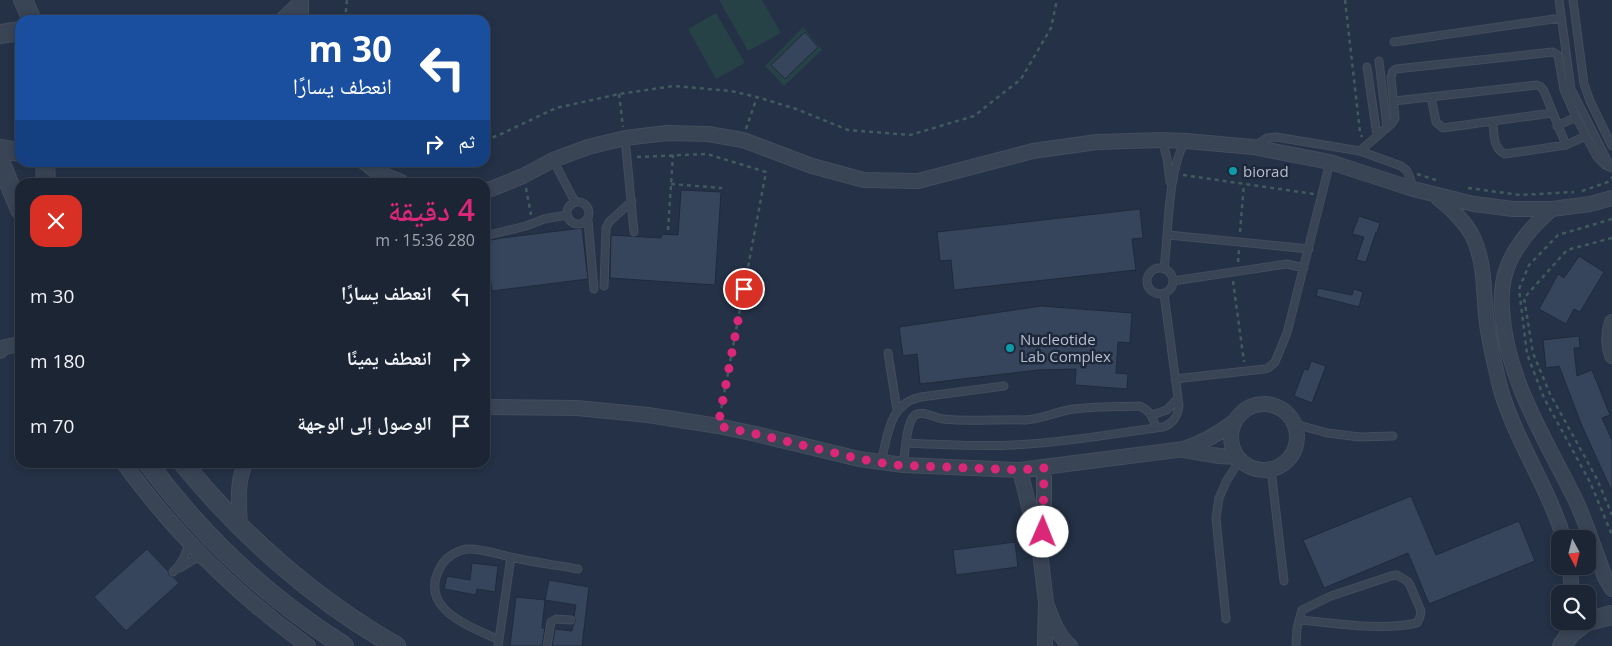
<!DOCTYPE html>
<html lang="ar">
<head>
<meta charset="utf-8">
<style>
  :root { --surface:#1b2534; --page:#283140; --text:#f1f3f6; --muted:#a0a5ac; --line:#39424f; --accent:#db2777 }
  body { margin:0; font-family:"Open Sans","Noto Naskh Arabic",sans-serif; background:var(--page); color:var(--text); direction:rtl; height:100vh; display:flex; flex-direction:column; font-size:19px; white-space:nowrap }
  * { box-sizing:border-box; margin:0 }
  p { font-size:16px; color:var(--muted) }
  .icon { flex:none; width:28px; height:28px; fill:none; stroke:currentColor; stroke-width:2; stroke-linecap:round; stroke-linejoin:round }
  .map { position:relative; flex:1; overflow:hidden; direction:ltr }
  .panel { position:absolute; left:15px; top:178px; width:475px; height:290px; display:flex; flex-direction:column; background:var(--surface); border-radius:15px; box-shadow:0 2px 8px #0003,0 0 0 1px var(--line); direction:rtl }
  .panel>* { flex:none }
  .hud { position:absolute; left:15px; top:15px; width:475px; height:152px; border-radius:15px; box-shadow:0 2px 8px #0003,0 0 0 1px var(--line); direction:rtl; background:#1a4fa0; color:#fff; overflow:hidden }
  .needle { width:32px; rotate:173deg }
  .controls { position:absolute; left:1551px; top:530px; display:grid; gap:10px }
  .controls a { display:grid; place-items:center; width:45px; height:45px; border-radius:10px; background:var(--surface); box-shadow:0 2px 8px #0003,0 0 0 1px var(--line); font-size:25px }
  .pin { position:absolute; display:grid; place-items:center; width:42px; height:42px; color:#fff; margin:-21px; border:2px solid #fff; border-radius:50%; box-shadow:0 1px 5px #0007 }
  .me { position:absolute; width:55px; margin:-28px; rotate:1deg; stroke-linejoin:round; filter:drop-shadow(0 0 4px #0008) }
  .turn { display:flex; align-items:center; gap:18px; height:105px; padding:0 15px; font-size:22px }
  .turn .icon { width:65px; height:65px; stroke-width:2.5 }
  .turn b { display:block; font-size:35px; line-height:42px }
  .then { display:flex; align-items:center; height:48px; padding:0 15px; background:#0003; gap:10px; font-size:19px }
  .round { display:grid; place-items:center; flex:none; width:52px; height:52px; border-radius:15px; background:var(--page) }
  .overview { display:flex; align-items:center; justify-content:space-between; height:85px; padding:0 15px }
  h1 { font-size:30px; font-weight:600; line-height:38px; color:var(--accent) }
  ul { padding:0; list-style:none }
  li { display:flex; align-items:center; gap:15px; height:65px; padding:0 15px }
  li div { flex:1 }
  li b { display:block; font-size:19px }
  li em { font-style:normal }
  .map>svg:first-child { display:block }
  .green { fill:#264247 }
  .building { fill:#36455c; stroke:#202a3d }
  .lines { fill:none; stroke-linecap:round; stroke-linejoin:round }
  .service-casing { stroke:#434d5e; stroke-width:9 }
  .minor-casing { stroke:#434d5e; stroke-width:16 }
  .tertiary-casing { stroke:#434d5e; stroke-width:20 }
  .path { stroke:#405b5e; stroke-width:2.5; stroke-dasharray:4 4; stroke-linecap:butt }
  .service { stroke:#394455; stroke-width:7 }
  .minor { stroke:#394455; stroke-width:14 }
  .tertiary { stroke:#394455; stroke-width:18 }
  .route { stroke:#db2777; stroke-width:9; stroke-dasharray:0 16.2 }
  .culture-dot { fill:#0f9aa8; stroke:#1e283b; stroke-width:2 }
  .labels { text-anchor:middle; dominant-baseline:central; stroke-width:5; stroke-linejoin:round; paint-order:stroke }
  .poi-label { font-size:15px; fill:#b7bfce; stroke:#1e283b; text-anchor:start }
</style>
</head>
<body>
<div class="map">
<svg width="1612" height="646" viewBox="0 0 1612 646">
  <rect width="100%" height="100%" fill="#243146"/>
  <path class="green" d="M719,0H762L781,33L748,51Z
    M716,13L745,63L716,79L688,29Z
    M803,27L822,50L784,86L765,66Z"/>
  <path class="building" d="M805,32L818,47L785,79L771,65Z
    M681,190L721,192L715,285L610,278L611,235L661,238L662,234L678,235Z
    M1140,209L1143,238L1132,239L1136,270L954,290L951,260L940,261L937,232Z
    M1359,216L1380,223L1377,233L1376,232L1366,262L1356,260L1364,237L1352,234Z
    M582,228L588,279L492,291L486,241L501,238Z
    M1579,256L1604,272L1580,312L1574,309L1566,324L1539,309L1558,274L1564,278Z
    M1318,288L1352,295L1354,289L1363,292L1359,307L1316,296Z
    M1041,306L1132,313L1130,343L1118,342L1116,373L1128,374L1127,389L1075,385L1076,369L1038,370L920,384L917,354L903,356L899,327Z
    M1579,336L1580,348H1574L1577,376L1592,370L1610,415L1602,418L1612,440V492L1582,426L1559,366L1546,368L1543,340Z
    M1311,361L1326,366L1312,403L1294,396L1304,369L1308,370Z
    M1411,496L1436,555L1519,521L1535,561L1429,604L1408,553L1324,588L1303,540Z
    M1015,542L1018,567L956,575L953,550Z
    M147,549L168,571L169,575L173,577L179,583L126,631L94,597Z
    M472,563L498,566L495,592L477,589L476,595L444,589L447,576L470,580Z
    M549,580L589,587L582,646H552L555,629L572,631L573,625L576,621L574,616L576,605L545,600Z
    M516,597L545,600L542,628H545L542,646H510Z"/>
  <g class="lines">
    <g class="service-casing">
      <path id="service" d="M1559,0L1571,89L1608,162L1612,166
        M1573,0L1584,84L1590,101L1612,146
        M1394,42L1561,18
        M1379,61L1387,128
        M1367,67L1377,136
        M1431,97L1436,122L1443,128L1552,113
        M1394,101L1537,85L1541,87L1544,91L1566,145
        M1493,122C1494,133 1493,149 1505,154L1566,145L1586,136
        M1557,126L1576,117
        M625,138L634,232
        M1162,140L1167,158L1170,182
        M1253,147L1267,138L1276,137L1360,151L1401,166L1407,171L1410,178L1413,189
        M1360,151L1392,123L1395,118L1391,77L1393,71L1396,69L1553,52L1558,55L1564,90L1576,117L1597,157L1605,165L1612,168
        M553,160L575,202
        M567 213a11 11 0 1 1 22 0a11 11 0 1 1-22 0Z
        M588,220L594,289
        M1168,235L1309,249
        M485,236L526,226L544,219L567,215
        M1147 281a13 13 0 1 1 26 0a13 13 0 1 1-26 0Z
        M1164,269C1169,230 1167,175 1185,141
        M1173,281L1287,264L1304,268
        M604,286L606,228L609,222L632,201
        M888,353L897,410
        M1175,379L1264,369L1268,368L1275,362L1287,333L1330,162
        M1152,415L1167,410L1178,398
        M1295,424L1327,433L1360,437L1393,436
        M906,443C947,445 988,447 1029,444C1074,441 1118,433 1163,427C1174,423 1178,416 1179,405L1164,294
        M881,462C888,435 889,403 921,397L1004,386
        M903,465C905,454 906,424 914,416C922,409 934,418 943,419C968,422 1000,419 1026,420C1041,419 1053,413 1068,410C1091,406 1115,407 1139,406C1150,410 1153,417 1156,428
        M1271,469L1284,581
        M180,568L193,560L203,556
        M173,572C182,563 186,555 189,542
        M1226,619L1216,518L1219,498L1227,480L1240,460
        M499,640C470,626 416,609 441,566C446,557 459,549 469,549C483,549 497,554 510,557C532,562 555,565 578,569
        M498,646L511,557
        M547,646L551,622L556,619L571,620
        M1296,646L1297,628L1302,610L1331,596L1391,576L1397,575L1407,581L1410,585L1421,611L1420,617L1417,623C1379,631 1338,623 1299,620"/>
    </g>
    <g class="minor-casing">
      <path id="minor" d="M282,20L301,2
        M301,20V0
        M364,162L377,172L401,182
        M485,190L491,189L523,176L553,160L588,147L625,138L667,133L708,134L743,140L812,166L864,180L918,181L1033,151L1097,142L1162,140L1186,141L1253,147L1330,162L1413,189L1474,204L1513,209H1552L1590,204L1612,198
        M1438,198C1451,209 1465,221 1473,237C1486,265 1483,295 1487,324C1490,345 1495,366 1500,387C1515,440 1548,486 1564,539
        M1552,209C1533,225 1518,242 1508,265C1502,280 1501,294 1502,309C1506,379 1545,438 1575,499C1587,524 1595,552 1605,577L1612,589
        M1612,322C1608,334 1608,344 1612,356
        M0,351L5,347L20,344
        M1231 437a33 33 0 1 1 66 0a33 33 0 1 1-66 0Z
        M485,407L577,408L648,415L718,426L756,434L859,459L903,465L1020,470L1184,449C1203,443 1218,434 1234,422
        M1184,450L1219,456L1237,457
        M123,462C174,533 237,595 308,646
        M1020,470L1040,552L1046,602L1045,646
        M240,526C239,504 236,482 246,462
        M1041,546L1044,522V468
        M1570,566L1572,594
        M1048,608C1053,622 1058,635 1070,646"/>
    </g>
    <g class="tertiary-casing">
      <path id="tertiary" d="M23,0L32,20
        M0,34L20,31
        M0,149L20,152
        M0,161L20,210
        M45,162L46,182
        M147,462C200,534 268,598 344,646
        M182,462C241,535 315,600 396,646
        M1588,621L1612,615
        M1562,646L1571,633L1587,621"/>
    </g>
    <path class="path" d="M1345,0L1360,132L1362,137
      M345,20L347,0
      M619,94L623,127
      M746,129L757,97
      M485,140L499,135L556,108L619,94L674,86L731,91L757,97L796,109L848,130L910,135L974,116L1021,79L1051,28L1057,0
      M637,157L707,154L766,172L720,415
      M1417,174L1436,180
      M1183,175L1314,194
      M671,184L722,188
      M526,188L531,215
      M1468,188L1520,195L1574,192
      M1582,191L1608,182L1612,177
      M1612,219L1558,235L1529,265L1519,289L1527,354L1544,398L1590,482L1612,535
      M668,230L673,155
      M1240,232L1244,184
      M1612,238L1567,250L1524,298L1533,353L1550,394L1597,479L1612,515
      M1238,262L1239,250
      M1233,281L1244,362"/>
    <use href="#service" class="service"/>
    <use href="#minor" class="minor"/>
    <use href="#tertiary" class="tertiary"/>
  </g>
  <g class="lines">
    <path class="route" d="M744,289L718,426L756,434L860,459L894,465L1020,470L1044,468L1043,532"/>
  </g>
  <g class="culture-dot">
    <circle cx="1233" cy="171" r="5"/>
    <circle cx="1010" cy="348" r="5"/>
  </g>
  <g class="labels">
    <g class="poi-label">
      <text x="1243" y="171">biorad</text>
      <text x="1020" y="339">Nucleotide<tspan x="1020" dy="17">Lab Complex</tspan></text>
    </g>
  </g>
</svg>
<div class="controls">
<a><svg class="needle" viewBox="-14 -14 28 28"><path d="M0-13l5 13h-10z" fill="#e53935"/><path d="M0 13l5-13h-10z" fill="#a0a5ac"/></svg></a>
<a><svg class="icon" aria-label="search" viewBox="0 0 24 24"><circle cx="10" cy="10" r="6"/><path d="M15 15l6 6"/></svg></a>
</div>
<div class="pin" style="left:744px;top:289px;background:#d93025"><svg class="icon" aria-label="arrive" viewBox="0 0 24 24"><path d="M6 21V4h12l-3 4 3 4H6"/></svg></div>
<svg class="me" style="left:1043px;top:532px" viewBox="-20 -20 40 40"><circle r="19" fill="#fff"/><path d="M0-13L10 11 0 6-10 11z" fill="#db2777"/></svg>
<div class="hud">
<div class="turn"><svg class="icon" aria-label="left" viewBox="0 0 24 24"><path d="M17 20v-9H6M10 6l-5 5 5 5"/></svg><div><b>30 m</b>انعطف يسارًا</div></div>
<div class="then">ثم<svg class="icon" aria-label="right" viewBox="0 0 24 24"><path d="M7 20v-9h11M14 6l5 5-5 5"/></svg></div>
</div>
<section class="panel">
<div class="overview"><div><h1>4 دقيقة</h1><p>280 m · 15:36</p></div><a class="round" style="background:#d93025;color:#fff"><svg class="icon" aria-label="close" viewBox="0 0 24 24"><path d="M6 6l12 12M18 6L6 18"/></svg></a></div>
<ul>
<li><svg class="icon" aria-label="left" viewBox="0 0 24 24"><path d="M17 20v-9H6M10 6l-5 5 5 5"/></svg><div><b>انعطف يسارًا</b></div><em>30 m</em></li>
<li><svg class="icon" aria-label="right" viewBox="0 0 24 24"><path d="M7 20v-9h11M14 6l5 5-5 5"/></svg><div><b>انعطف يمينًا</b></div><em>180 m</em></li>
<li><svg class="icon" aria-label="arrive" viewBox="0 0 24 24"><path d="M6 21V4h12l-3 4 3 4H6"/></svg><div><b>الوصول إلى الوجهة</b></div><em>70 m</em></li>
</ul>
</section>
</div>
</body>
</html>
